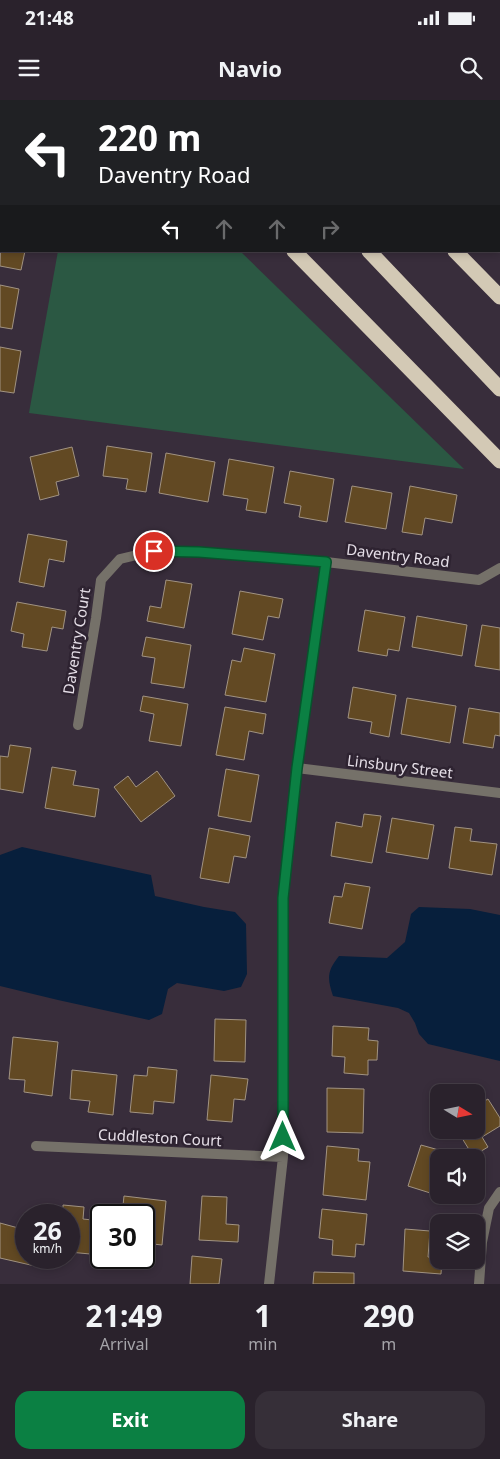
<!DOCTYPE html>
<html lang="en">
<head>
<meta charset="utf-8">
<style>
  :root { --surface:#2a222c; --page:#362f38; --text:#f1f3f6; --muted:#a5a4a9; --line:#463f48; --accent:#0b8043 }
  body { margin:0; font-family:"Noto Sans",sans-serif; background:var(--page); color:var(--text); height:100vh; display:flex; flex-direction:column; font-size:19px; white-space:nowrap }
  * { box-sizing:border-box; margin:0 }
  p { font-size:16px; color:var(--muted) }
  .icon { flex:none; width:28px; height:28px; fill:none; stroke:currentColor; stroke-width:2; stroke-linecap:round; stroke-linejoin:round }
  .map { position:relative; height:1184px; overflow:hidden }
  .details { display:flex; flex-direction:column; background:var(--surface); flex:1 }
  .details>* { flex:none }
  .hud { position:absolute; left:0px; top:0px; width:500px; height:152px; box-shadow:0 2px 8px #0003,0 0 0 1px var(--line); background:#202124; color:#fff; overflow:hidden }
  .needle { width:32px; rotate:100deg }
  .tools { position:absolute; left:430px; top:984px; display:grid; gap:10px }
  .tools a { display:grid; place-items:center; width:55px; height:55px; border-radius:10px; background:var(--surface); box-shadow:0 2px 8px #0003,0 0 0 1px var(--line); font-size:25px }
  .speed { position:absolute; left:15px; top:1104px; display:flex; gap:10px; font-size:25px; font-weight:700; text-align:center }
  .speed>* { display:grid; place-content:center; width:65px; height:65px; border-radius:50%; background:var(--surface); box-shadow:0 2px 8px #0003,0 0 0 1px var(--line); line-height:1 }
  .speed small { font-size:12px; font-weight:400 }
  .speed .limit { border:2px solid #111; border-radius:8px; background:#fff; color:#111 }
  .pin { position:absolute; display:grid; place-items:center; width:42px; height:42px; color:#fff; margin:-21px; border:2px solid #fff; border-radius:50%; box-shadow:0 1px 5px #0007 }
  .me { position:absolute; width:55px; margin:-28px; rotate:0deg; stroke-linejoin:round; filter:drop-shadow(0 0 4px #0008) }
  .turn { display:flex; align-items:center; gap:18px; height:105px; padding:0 15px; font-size:22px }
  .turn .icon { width:65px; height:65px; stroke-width:2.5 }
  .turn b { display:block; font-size:35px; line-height:42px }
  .lanes { display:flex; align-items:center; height:48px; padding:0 15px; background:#0003; justify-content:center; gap:25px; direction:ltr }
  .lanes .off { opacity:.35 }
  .eta { display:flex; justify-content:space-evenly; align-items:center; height:85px; text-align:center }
  .eta b { font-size:30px; font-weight:700; line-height:35px }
  .action { display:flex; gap:10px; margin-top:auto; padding:10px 15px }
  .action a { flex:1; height:58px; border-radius:15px; background:var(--accent); color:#fff; font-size:20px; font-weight:700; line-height:58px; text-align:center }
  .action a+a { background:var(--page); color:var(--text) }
  .status { display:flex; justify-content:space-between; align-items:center; height:35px; padding:0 25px; background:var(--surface); direction:ltr }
  .status svg { height:14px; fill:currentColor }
  header { display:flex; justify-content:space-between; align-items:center; height:65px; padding:0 15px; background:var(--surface); font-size:22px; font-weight:700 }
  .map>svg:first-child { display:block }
  .green { fill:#2b5843 }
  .water { fill:#071f3c }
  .building { fill:#624923; stroke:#a19382 }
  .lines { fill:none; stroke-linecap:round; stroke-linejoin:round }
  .minor { stroke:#757169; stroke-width:10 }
  .motorway { stroke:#d3c9b5; stroke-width:15 }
  .route-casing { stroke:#07532c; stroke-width:12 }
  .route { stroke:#0b8043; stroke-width:9 }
  .labels { text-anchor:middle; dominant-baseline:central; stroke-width:5; stroke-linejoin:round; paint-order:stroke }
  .street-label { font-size:15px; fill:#e5dee7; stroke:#2e2331 }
</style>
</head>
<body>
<div class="status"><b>21:48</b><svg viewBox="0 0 49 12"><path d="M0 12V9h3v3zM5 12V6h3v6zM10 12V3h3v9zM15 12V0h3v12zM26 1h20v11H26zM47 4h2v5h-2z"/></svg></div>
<header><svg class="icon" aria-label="menu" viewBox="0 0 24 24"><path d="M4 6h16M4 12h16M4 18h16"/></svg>Navio<svg class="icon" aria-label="search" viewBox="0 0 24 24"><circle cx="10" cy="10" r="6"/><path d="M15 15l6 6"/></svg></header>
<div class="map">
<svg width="500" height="1184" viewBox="0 0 500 1184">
  <rect width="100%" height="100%" fill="#382d3b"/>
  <path class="green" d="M58,151H240L464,369L29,313Z"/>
  <path class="water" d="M22,747L151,775L155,796L204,807L235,812L246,824L247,874L241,887L224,891L177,883L168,889L162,914L149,920L58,900L0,886V755Z
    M419,807L470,809L500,815V961L428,944L419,934L415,923L409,913L398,908L333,896C327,878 327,871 339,856L387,858L405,842L411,814Z"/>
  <path class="building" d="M0,0H31L32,1H1V20L0,19Z
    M1,135V151H25L21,170L0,166Z
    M0,185L19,189L12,229L0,227Z
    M0,247L21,251L14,293L0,291Z
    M107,346L152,353L146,392L126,389L128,379L103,376Z
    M72,347L79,376L56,382L59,395L40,400L30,357Z
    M166,353L215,362L208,402L159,393Z
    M229,359L274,367L266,413L246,410L248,399L223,395Z
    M290,371L334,379L327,422L299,417L301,406L284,403Z
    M352,386L392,393L386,429L345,422Z
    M410,386L457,395L452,423L425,418L422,435L402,432Z
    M28,434L67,441L64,462L49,459L44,487L19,482Z
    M166,480L192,484L184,528L147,521L150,506L161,508Z
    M240,491L283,499L279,518L268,516L263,540L232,534Z
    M17,502L66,511L63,529L52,527L47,551L22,547L24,534L11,531Z
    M365,510L405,517L399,551L388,549L387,556L358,551Z
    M417,516L467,525L462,556L412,547Z
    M482,525L500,528V570L475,566Z
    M146,537L191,545L184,588L151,583L155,558L142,556Z
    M244,548L275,554L266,602L225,595L232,560L241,562Z
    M353,587L396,595L389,637L370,633L372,622L348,618Z
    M143,596L188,604L181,646L149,641L154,614L140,611Z
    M407,598L456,606L450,643L401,634Z
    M225,607L266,614L263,634L249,631L244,660L216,655Z
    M469,608L500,613V636L495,635L493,648L463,643Z
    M10,645L31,648L23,693L0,689V656L8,657Z
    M52,667L76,671L73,685L99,689L95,717L45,708Z
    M226,669L259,675L251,722L218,716Z
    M157,671L175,696L141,722L114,687L128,676L136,687Z
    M364,714L381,716L372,763L331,756L336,722L362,727Z
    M392,718L434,725L428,759L386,752Z
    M455,727L472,729L470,741L497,744L492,775L449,768Z
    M209,728L250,736L246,758L234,756L229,783L200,778Z
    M345,783L370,787L362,829L329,823L334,796L342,797Z
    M215,919L246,920L245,962L214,961Z
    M333,926L369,928L368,940L378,941L377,960H368V975L344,973L345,957L332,956Z
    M13,937L58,942L52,996L24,992L25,980L9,979Z
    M148,967L177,970L174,1003L154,1001L153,1014L130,1012L134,975L147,976Z
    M72,970L117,975L113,1015L88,1012L90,1001L70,999Z
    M211,975L248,979L245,1000L234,999L232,1022L207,1020Z
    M327,988L364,989L363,1033L327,1032Z
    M488,999L500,1018V1026L482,1037L488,1047L473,1056L457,1030H476V1006Z
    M421,1045L446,1052L444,1058H439V1074L437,1079H439V1095H443V1097L408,1086Z
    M327,1046L359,1049L358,1061L370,1062L366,1100L323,1095Z
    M124,1096L166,1101L162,1145L144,1143V1115H122Z
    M202,1096L227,1097L226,1124L239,1125L238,1142L199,1140Z
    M63,1105L84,1107L83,1119L101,1121V1155L69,1152V1115H63Z
    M322,1109L367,1114L364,1145L356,1144L355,1157L332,1155L333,1140L319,1138Z
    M24,1118H26V1158H37L35,1166L0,1158V1123L22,1129Z
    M405,1129L430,1131L428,1157L439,1158V1160H442L441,1174L403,1171Z
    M192,1156L222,1159L219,1184H190Z
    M314,1172L354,1173V1184H313Z"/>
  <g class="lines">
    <path class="minor" d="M78,625L96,518L101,480L120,459L154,451L199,452L326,462L479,480L500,468
      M297,668L500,693
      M36,1046L283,1057
      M269,1184L283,1057V798L297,668L326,462
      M479,1184L482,1142L489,1108L500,1092"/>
    <path class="motorway" d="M140,0L141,1
      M162,0L163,1
      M221,0L222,1
      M307,0L308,1
      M395,0L396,1
      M499,106L500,107
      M294,151L500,361
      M369,151L500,289
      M455,151L500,197"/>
  </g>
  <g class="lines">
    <g class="route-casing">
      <path id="route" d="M154,451L199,452L326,462L297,668L283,798V1037"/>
    </g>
    <use href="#route" class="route"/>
  </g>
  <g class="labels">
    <g class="street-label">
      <text transform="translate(398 455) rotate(7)">Daventry Road</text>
      <text transform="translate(76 541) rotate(-81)">Daventry Court</text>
      <text transform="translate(400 666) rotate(7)">Linsbury Street</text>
      <text transform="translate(160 1037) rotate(3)">Cuddleston Court</text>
    </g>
  </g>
</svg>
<div class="tools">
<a><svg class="needle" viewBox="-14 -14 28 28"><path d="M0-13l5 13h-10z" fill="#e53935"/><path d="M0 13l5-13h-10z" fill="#a5a4a9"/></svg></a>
<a><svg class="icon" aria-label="sound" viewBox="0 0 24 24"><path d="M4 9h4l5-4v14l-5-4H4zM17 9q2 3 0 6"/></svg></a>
<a><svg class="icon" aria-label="layers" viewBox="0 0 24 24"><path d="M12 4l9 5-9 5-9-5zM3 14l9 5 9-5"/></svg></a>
</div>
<div class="speed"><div>26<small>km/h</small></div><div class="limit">30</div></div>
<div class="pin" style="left:154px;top:451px;background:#d93025"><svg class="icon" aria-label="arrive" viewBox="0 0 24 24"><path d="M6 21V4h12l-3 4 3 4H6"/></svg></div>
<svg class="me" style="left:283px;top:1037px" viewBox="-20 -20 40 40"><path d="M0-17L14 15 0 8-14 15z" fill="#0b8043" stroke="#fff" stroke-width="4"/></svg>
<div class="hud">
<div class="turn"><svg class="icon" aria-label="left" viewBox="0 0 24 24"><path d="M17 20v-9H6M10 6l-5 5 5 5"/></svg><div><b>220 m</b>Daventry Road</div></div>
<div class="lanes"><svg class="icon" aria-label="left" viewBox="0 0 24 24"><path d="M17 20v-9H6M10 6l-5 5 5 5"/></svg><svg class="icon off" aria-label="ahead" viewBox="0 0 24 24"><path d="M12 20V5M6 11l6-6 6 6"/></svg><svg class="icon off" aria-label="ahead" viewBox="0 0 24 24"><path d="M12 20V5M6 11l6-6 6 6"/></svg><svg class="icon off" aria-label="right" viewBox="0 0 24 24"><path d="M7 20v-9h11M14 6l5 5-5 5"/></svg></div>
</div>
</div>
<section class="details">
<div class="eta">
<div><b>21:49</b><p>Arrival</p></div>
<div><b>1</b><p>min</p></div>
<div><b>290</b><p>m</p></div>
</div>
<div class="action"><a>Exit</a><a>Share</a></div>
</section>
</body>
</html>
